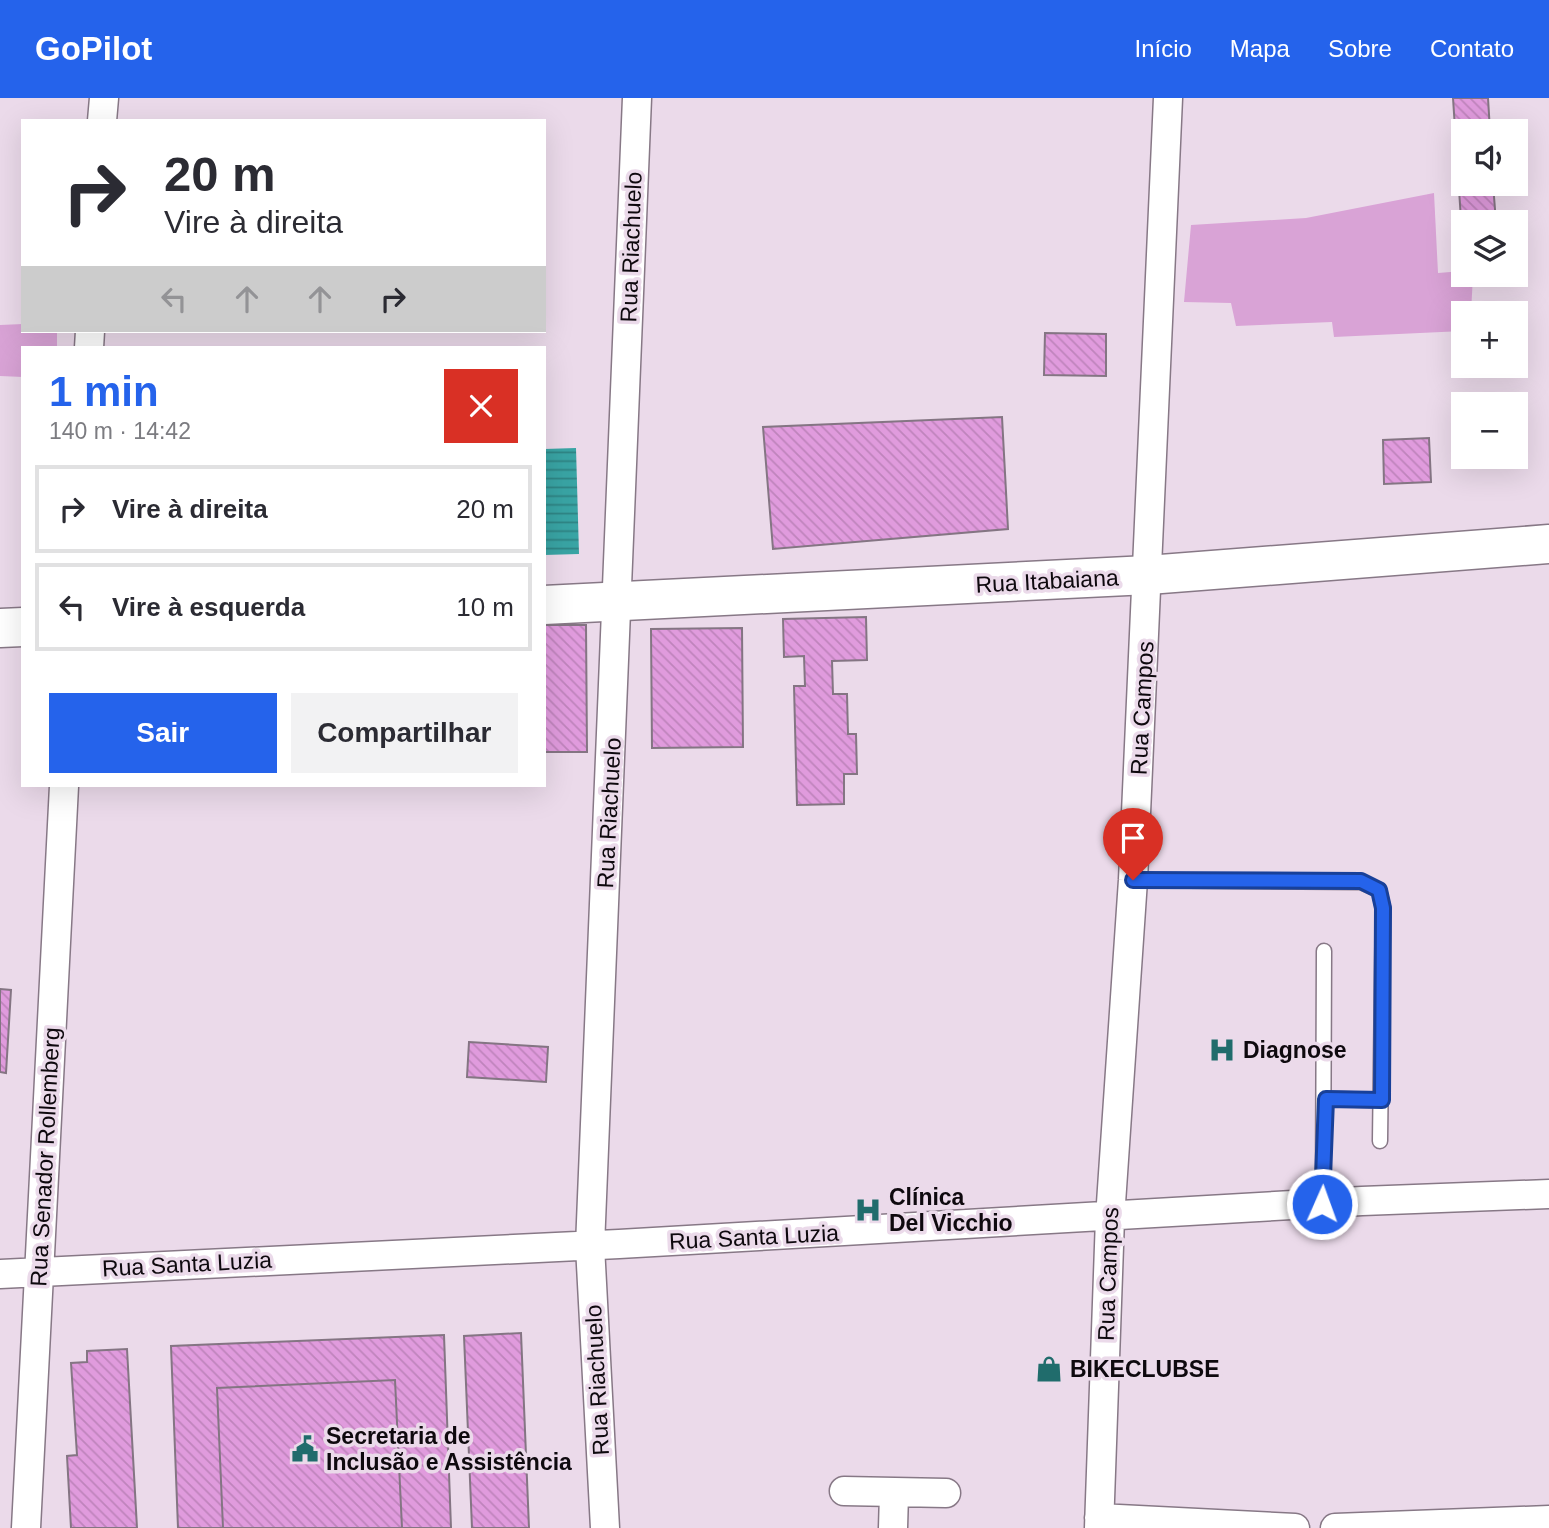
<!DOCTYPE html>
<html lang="pt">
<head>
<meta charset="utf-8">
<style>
  :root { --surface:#fff; --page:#f2f2f3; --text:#2b2b33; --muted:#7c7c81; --line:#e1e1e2; --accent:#2563eb }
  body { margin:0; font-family:Arial,sans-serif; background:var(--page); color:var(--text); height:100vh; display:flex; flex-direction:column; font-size:26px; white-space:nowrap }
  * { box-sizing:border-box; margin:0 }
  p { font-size:23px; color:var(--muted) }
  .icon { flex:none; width:38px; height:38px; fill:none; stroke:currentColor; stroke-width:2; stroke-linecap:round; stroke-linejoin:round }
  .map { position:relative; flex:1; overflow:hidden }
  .panel { position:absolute; left:21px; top:248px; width:525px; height:441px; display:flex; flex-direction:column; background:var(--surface); border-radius:0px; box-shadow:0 7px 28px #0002 }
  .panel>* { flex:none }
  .top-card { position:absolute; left:21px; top:21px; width:525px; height:214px; border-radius:0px; box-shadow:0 7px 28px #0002; background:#fff; color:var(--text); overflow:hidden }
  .fabs { position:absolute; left:1451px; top:21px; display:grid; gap:14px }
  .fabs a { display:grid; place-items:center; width:77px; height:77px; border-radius:0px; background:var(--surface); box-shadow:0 7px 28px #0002; font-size:35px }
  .pin { position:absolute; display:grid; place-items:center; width:60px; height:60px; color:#fff; margin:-72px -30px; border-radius:50% 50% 50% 0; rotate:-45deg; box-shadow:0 0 7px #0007 }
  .pin .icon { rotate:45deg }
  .me { position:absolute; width:77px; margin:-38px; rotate:2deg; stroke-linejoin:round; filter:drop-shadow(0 0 5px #0008) }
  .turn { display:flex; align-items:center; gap:24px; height:147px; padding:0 28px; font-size:32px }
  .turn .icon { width:91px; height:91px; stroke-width:2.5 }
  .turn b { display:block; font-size:49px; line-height:60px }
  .lanes { display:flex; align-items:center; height:66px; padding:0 28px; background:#0003; justify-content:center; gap:35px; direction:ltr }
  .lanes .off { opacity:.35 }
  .round { display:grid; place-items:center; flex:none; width:74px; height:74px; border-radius:0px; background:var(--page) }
  .head { display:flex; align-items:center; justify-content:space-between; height:119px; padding:0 28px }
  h1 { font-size:42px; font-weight:700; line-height:52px; color:var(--accent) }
  .primary-button { display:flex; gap:14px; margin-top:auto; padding:14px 28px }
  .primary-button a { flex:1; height:80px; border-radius:0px; background:var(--accent); color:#fff; font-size:28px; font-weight:700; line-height:80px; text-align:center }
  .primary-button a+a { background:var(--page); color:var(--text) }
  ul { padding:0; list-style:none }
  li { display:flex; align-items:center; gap:21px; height:88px; margin:0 14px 10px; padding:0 14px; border:4px solid var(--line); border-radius:0px }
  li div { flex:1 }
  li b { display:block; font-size:26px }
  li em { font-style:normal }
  header { display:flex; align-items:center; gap:42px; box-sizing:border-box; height:98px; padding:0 35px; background:var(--accent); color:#fff }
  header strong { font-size:33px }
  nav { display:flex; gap:38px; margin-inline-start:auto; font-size:24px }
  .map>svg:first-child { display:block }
  .grass { fill:#d9a3d6 }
  .water { fill:url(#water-rules) }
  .building { fill:url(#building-back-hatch); stroke:#847583; stroke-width:2 }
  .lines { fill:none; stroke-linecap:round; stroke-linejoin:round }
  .service-casing { stroke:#877886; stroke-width:17 }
  .minor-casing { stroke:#877886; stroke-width:31 }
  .secondary-casing { stroke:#877886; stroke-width:41 }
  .service { stroke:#fff; stroke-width:14 }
  .minor { stroke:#fff; stroke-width:28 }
  .secondary { stroke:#fff; stroke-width:38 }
  .route-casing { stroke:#184099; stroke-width:18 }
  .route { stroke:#2563eb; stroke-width:12 }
  .labels { text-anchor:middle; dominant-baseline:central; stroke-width:7; stroke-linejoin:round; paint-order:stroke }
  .street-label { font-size:23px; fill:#0e090e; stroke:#ebdaea }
  .poi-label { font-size:23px; font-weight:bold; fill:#0e090e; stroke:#ebdaea; text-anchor:start }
</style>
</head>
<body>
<header>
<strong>GoPilot</strong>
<nav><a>Início</a><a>Mapa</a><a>Sobre</a><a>Contato</a></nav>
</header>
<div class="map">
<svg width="1549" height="1430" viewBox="0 0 1549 1430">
  <defs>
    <pattern id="water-rules" width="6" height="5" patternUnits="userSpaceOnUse" patternTransform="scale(1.75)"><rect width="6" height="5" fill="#39a4a4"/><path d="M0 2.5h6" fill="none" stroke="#2e8484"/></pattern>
    <pattern id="building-back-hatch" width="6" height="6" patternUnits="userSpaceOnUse" patternTransform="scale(1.75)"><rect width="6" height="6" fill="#e09bdd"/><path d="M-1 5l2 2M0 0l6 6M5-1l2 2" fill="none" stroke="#bf84bc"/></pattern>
  </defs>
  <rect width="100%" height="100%" fill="#ebdaea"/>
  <path class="grass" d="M1434,95L1438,175L1463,173V177H1473L1471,215H1463V233L1334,239L1332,224L1236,228L1231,205L1184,204L1191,127L1306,120Z
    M23,226V233H57V250H23V279L0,278V227Z"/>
  <path class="water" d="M576,350L579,456L544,457V351Z"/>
  <path class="building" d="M1453,0H1488L1490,33H1463V86H1493L1496,124H1463V152Z
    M1045,235L1106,236V278L1044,277Z
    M1002,319L1008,431L773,451L763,329Z
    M1002,319L1008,431L773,451L763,329Z
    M1429,340L1431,384L1384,386L1383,342Z
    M866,519L867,562L832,563L833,596H847L848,636H856L857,676H844V706L797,707L794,588H805L804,558L784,559L783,521Z
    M544,527H586L587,654H544Z
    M742,530L743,649L652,650L651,531Z
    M0,891L11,892L6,975L0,974Z
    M469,944L548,949L546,984L467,979Z
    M521,1235L529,1430H472L464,1238Z
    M444,1237L451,1430H402L395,1282L217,1290L223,1430H178L171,1248Z
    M444,1237L451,1430H178L171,1248Z
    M127,1251L137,1430H71L67,1358L77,1357L71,1265L87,1264V1253Z"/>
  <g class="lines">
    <g class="service-casing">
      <path id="service" d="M1133,782L1361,784L1379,792L1383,810L1380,1043
        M1326,1001L1382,1002
        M1323,1106L1324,853"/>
    </g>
    <g class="minor-casing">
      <path id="minor" d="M102,23L104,0
        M89,250L90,233
        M0,1176L619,1146L1362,1103L1549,1096
        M844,1393L946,1395
        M1099,1420L1295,1430
        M26,1430L64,688
        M605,1430L590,1148L637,0
        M893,1430L894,1396
        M1099,1430L1110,1120L1133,782L1168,0
        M1335,1430L1549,1422"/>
    </g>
    <g class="secondary-casing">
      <path id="secondary" d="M544,507L1148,477L1549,446
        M0,530L23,529"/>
    </g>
    <use href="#service" class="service"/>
    <use href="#minor" class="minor"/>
    <use href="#secondary" class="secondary"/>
  </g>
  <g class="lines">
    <g class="route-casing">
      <path id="route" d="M1133,782L1361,783L1379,792L1383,810L1382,1002L1326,1001L1322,1106"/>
    </g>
    <use href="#route" class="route"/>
  </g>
  <defs>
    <g id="hospital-bare" transform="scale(2.1)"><path d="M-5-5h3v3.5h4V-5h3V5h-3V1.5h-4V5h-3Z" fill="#206c6c" stroke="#ebdaea" stroke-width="2.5" paint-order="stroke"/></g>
    <g id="shop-bare" transform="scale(2.1)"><path d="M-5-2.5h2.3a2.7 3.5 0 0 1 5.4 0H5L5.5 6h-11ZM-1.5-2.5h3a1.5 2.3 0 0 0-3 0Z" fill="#206c6c" stroke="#ebdaea" stroke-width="2.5" paint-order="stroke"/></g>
    <g id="civic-bare" transform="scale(2.1)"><path d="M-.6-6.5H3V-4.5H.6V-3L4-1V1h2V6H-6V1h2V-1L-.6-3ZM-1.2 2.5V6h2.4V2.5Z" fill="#206c6c" stroke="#ebdaea" stroke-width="2.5" paint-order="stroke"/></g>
  </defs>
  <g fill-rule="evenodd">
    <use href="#hospital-bare" x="1222" y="952"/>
    <use href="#hospital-bare" x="868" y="1112"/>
    <use href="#shop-bare" x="1049" y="1271"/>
    <use href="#civic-bare" x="305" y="1351"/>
  </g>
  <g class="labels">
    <g class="street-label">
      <text transform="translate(631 149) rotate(-88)">Rua Riachuelo</text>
      <text transform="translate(1047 483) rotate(-3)">Rua Itabaiana</text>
      <text transform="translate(1142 610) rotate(-87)">Rua Campos</text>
      <text transform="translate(609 715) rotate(-87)">Rua Riachuelo</text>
      <text transform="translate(45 1059) rotate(-87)">Rua Senador Rollemberg</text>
      <text transform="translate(754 1139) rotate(-3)">Rua Santa Luzia</text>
      <text transform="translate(187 1166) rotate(-3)">Rua Santa Luzia</text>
      <text transform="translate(1108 1176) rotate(-88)">Rua Campos</text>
      <text transform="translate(597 1282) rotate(-93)">Rua Riachuelo</text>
    </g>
    <g class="poi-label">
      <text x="1243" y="952">Diagnose</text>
      <text x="889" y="1099">Clínica<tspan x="889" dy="26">Del Vicchio</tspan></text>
      <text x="1070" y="1271">BIKECLUBSE</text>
      <text x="326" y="1338">Secretaria de<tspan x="326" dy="26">Inclusão e Assistência</tspan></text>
    </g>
  </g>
</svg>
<div class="fabs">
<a><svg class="icon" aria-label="sound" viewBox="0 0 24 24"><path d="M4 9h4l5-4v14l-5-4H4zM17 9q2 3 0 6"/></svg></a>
<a><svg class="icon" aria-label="layers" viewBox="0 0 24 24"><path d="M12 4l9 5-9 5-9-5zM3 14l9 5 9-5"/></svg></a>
<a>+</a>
<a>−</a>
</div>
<div class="pin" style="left:1133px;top:782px;background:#d93025"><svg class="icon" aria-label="arrive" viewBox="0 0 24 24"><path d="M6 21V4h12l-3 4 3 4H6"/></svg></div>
<svg class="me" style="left:1322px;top:1106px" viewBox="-20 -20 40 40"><circle r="17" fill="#2563eb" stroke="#fff" stroke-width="3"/><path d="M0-11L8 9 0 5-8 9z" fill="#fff"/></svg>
<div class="top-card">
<div class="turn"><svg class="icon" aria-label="right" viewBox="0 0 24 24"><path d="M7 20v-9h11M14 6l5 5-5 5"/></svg><div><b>20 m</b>Vire à direita</div></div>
<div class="lanes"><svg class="icon off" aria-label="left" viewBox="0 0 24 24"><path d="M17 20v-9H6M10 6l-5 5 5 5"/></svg><svg class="icon off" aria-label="ahead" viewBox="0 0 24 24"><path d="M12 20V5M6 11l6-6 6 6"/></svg><svg class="icon off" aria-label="ahead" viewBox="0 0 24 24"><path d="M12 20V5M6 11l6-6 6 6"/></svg><svg class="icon" aria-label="right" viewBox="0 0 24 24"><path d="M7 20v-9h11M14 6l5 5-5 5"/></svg></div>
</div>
<section class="panel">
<div class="head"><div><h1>1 min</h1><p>140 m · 14:42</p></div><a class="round" style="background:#d93025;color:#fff"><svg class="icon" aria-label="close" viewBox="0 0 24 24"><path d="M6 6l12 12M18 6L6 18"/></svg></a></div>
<ul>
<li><svg class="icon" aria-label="right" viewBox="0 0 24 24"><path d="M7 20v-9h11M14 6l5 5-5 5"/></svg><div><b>Vire à direita</b></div><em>20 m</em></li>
<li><svg class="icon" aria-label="left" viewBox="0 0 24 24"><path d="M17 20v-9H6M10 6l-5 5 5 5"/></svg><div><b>Vire à esquerda</b></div><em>10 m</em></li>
</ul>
<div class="primary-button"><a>Sair</a><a>Compartilhar</a></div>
</section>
</div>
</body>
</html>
